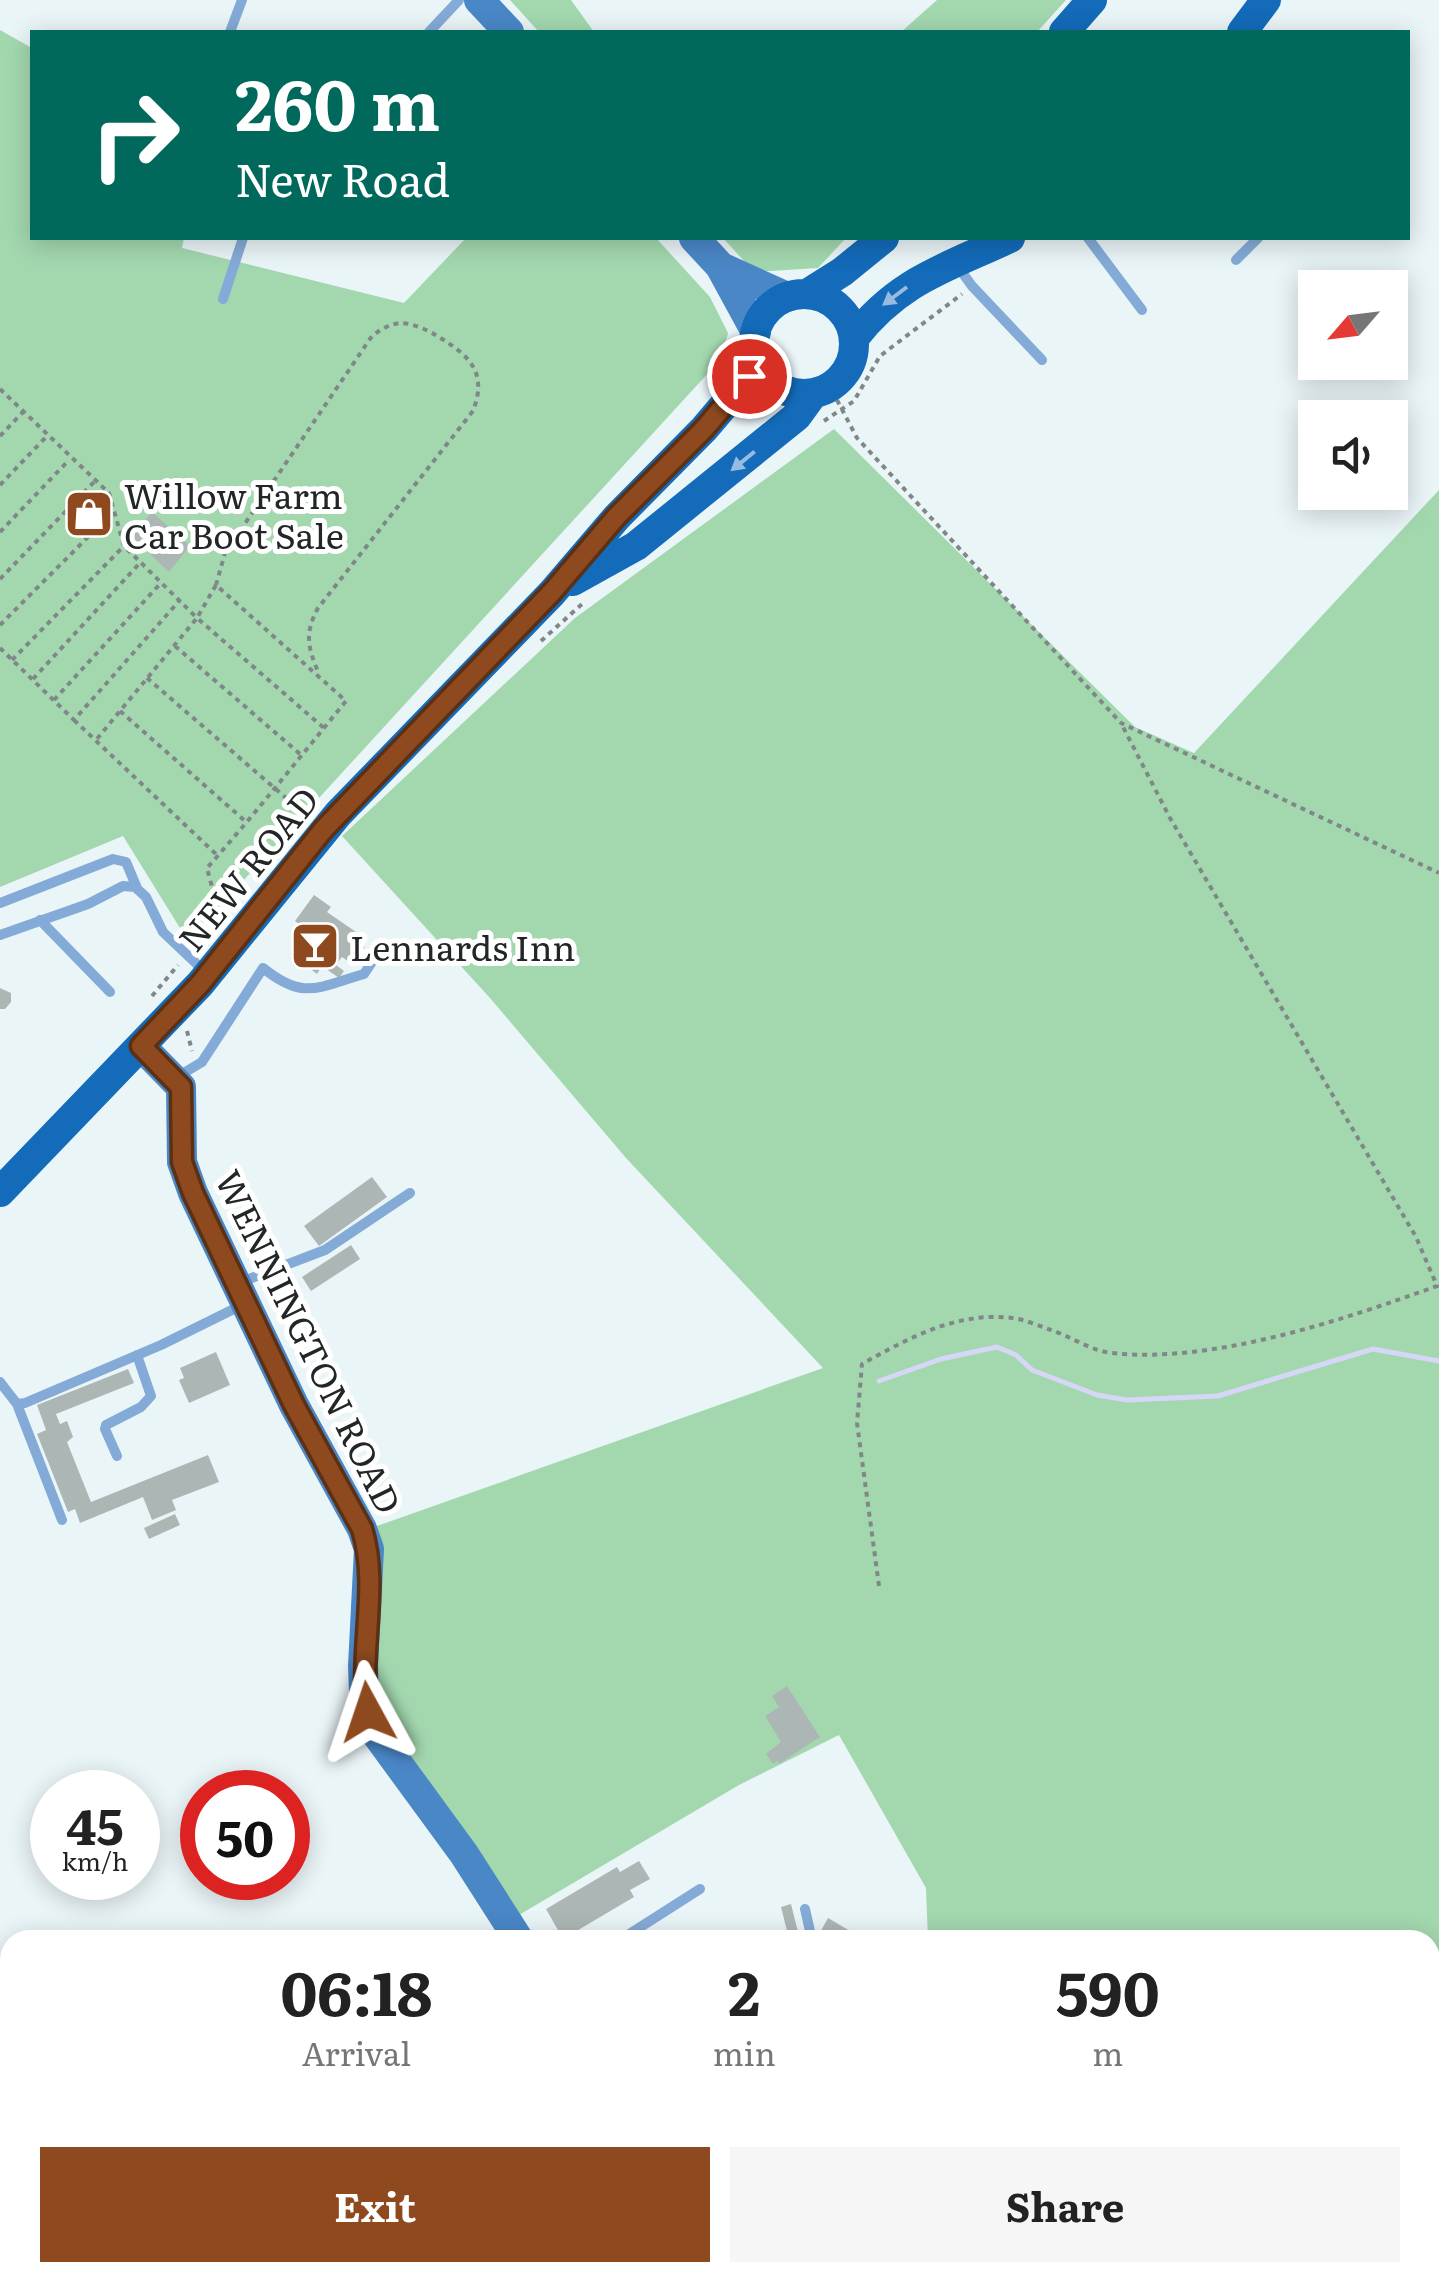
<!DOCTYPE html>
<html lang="en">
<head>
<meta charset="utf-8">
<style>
  :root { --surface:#fff; --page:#f6f6f6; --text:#222; --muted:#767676; --accent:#8e4a1e }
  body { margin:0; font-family:Literata,serif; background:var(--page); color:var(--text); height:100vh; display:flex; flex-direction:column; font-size:38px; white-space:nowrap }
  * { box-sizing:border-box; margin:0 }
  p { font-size:32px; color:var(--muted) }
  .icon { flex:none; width:55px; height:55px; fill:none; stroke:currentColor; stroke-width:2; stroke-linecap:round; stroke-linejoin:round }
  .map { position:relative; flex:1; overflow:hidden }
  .side { position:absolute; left:0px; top:1930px; width:1440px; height:352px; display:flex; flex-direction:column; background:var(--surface); border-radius:30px 30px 0 0; box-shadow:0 5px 25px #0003 }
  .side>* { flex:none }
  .guide { position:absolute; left:30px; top:30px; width:1380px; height:210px; border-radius:0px; box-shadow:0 5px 25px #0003; background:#00695c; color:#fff; overflow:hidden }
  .needle { width:65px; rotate:242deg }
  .tools { position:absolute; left:1298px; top:270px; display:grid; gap:20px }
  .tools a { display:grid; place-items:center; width:110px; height:110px; border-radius:0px; background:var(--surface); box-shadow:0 5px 25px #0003; font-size:50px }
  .speed { position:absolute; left:30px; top:1770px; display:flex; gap:20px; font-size:50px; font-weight:700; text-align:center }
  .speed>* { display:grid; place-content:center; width:130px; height:130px; border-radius:50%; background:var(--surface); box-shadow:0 5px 25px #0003; line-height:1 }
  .speed small { font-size:25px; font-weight:400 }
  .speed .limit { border:15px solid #d22; background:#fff; color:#111 }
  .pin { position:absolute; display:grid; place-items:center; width:85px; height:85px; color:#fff; margin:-42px; border:5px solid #fff; border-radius:50%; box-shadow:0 2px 10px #0007 }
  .me { position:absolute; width:110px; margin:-55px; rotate:355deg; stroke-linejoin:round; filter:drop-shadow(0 0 8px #0008) }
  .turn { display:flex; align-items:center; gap:35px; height:210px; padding:0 40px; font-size:45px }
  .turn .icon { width:130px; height:130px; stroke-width:2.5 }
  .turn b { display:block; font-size:70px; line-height:85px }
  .eta { display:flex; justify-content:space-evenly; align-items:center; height:170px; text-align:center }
  .eta b { font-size:60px; font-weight:700; line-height:70px }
  .action { display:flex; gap:20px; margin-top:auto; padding:20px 40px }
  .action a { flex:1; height:115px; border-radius:0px; background:var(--accent); color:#fff; font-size:40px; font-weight:700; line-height:115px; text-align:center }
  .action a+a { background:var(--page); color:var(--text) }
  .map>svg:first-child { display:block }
  .green { fill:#a3d8af }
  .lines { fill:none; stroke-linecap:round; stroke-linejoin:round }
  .stream { stroke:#d6d6f7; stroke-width:5 }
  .building { fill:#acb7b5 }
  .path { stroke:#808789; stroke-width:4; stroke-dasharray:5 5; stroke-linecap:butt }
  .lane { stroke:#84abd7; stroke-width:10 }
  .secondary { stroke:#4a87c7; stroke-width:30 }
  .primary { stroke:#136bb9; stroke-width:30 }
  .oneway { fill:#95bce0 }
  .route-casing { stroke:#5c3014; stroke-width:25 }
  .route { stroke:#8e4a1e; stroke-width:18 }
  .labels { text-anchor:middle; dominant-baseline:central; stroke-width:10; stroke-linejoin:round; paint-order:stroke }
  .poi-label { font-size:35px; fill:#222627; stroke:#fff; text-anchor:start }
  .street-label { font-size:35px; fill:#222627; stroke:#fff }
</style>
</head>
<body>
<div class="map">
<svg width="1439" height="2282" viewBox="0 0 1439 2282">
  <rect width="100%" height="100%" fill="#eaf5f8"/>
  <path class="green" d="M510,0H571L594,32H539Z
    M937,0H1066L1037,32H901Z
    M0,30L32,48V238H184L182,248L404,303L466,238H656L710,297L728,333L721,359L188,941L123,836L0,887Z
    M723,238H846L818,268L754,272Z
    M834,429L1135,727L1194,753L1439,490V2282H939V2273L1430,2272V1940H928L926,1888L839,1735L739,1785L519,1915L395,1741L383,1715L378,1681L377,1526L823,1368L626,1158L490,998L342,836L575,618Z"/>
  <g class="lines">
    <path class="stream" d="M879,1381L941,1359L997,1347L1016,1355L1032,1370L1097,1395L1127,1400L1218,1396L1373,1349L1439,1361
      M1430,2078L1439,2013
      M1379,2282L1380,2272"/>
  </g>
  <path class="building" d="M152,512L190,546L169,572L131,536Z
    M314,895L331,907L327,912L356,932L352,938L365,947L359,956L355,953L349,962L342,957L336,965L344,971L339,978L322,966L317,974L291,954L307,930L295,921Z
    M0,988L11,993V1002L5,1009H0Z
    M372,1177L387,1197L319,1246L304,1226Z
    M351,1245L360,1259L311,1291L302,1277Z
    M216,1352L230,1385L189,1403L179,1380L184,1378L180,1368Z
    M128,1369L134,1383L56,1414L60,1424L67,1421L73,1437L67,1442L91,1502L208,1455L219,1482L172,1500L176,1510L152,1520L143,1497L80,1523L75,1509L68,1512L37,1434L46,1430L37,1405Z
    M175,1514L180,1525L149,1539L144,1528Z
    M787,1686L820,1737L779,1764L778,1761L773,1764L766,1754L781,1742L765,1716L779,1707L772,1696Z
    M639,1861L650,1879L630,1890L634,1897L563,1939L546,1909L617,1867L620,1872Z
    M791,1904L798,1932L788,1935L781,1907Z
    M828,1918L857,1935L855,1940L817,1938Z
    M741,2272H815V2273L786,2282H733L731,2276Z
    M905,2272H922L923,2280L908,2282Z"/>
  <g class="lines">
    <path class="path" d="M0,389L109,493L124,546L197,618L96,740
      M837,400L857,438L1121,723L1439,873
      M824,421L854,401L880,356L962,294
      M0,436L24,411
      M0,485L47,436
      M0,532L69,460
      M0,579L94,482
      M216,585L225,553L372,336C380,330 389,324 400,323C412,323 428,330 437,336C469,355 488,372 473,411L318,608C304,634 308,648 319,674
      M0,625L113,512
      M541,641L582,604
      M175,646L300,754
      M0,648L74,720L180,600
      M12,660L124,546
      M147,678L307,816
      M33,679L138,565
      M54,700L159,585
      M120,711L244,820
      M74,720L218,856
      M230,909L212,887L207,868C255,814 300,757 346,701L216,585L197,618L324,728
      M152,996L178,965
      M187,1031L192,1051
      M879,1586L857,1423L862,1364C907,1339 957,1311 1012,1318C1023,1319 1037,1325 1048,1329C1069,1335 1090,1351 1112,1353C1212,1364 1343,1320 1437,1286L1416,1237L1170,818L1121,723
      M0,2187L10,2198
      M77,2272L86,2282
      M9,2282L19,2272"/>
    <path class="lane" d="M230,32L242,0
      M429,32L459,0
      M1088,238L1142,310
      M1236,260L1258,238
      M956,264L972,286L1042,360
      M223,299L243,238
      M0,903L113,859L126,862L137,888
      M40,920L110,992
      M0,935L88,904L123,886L135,887L146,897L163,932L204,971
      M177,1077L202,1062L263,968C304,1001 318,987 364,974L381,948
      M241,1282L325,1250L410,1193
      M0,1382L17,1404L25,1403L161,1345L242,1305
      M17,1404L62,1520
      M117,1456L105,1429L106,1425L141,1407L151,1396L137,1355
      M805,1909L812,1940
      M620,1940L700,1889"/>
    <path class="secondary" d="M479,0L509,32
      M694,238L720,266L756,332
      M723,268L787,297
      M141,1046L181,1087L182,1162L193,1193L294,1405L362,1529L369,1549L363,1666L364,1691L374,1731L464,1854L519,1940
      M656,2272L659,2282"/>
    <path class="primary" d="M1064,32L1092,0
      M1242,32L1266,0
      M807,294L842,272L884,238
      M754 344a50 50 0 1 1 100 0a50 50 0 1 1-100 0Z
      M854,338C899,280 946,268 1010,238
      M573,581L636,546L797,416L813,394
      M0,1192L200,984L338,814L552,593L617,517L704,429L749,376L755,354"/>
  </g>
  <defs><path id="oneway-solid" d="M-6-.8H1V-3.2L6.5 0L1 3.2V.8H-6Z" transform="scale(2.5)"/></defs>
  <g class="oneway">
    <use href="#oneway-solid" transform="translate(895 296) rotate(143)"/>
    <use href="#oneway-solid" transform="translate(743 461) rotate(141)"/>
  </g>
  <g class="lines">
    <g class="route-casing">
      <path id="route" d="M368,1712C358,1652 380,1587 362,1529L294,1405L193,1193L182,1162L181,1087L141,1046L200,984L323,830L552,592L617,516L704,429L749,376"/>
    </g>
    <use href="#route" class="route"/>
  </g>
  <defs>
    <g id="shop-square" transform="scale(2.5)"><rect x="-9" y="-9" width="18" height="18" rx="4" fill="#8e4a1e" stroke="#fff"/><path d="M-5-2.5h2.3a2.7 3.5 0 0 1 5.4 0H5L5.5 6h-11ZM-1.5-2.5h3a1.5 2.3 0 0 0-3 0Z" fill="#fff"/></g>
    <g id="bar-square" transform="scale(2.5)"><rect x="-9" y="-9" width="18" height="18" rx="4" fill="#8e4a1e" stroke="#fff"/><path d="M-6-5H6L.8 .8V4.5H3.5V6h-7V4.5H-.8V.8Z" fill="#fff"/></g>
  </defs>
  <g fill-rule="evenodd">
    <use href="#shop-square" x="89" y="514"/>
    <use href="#bar-square" x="315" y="946"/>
  </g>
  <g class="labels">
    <g class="poi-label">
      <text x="124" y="494">Willow Farm<tspan x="124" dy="40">Car Boot Sale</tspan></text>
      <text x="350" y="946">Lennards Inn</text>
    </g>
    <g class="street-label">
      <text transform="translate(247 868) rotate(-51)">NEW ROAD</text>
      <text transform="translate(310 1341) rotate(64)">WENNINGTON ROAD</text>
    </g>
  </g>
</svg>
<div class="tools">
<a><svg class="needle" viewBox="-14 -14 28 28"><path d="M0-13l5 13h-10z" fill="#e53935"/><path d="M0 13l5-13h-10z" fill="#767676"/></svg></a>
<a><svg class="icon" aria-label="sound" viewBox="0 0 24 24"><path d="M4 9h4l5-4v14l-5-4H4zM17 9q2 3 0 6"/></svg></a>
</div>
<div class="speed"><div>45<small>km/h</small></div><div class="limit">50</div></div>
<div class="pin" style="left:749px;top:376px;background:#d93025"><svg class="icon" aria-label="arrive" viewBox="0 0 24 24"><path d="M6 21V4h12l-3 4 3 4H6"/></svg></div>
<svg class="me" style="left:368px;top:1712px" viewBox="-20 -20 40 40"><path d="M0-17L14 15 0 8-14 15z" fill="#8e4a1e" stroke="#fff" stroke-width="4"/></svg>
<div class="guide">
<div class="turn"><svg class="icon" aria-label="right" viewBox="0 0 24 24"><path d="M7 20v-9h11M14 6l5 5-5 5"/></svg><div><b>260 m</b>New Road</div></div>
</div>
<section class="side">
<div class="eta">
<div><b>06:18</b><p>Arrival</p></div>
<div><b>2</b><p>min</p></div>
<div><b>590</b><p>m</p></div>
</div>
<div class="action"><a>Exit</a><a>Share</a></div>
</section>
</div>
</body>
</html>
